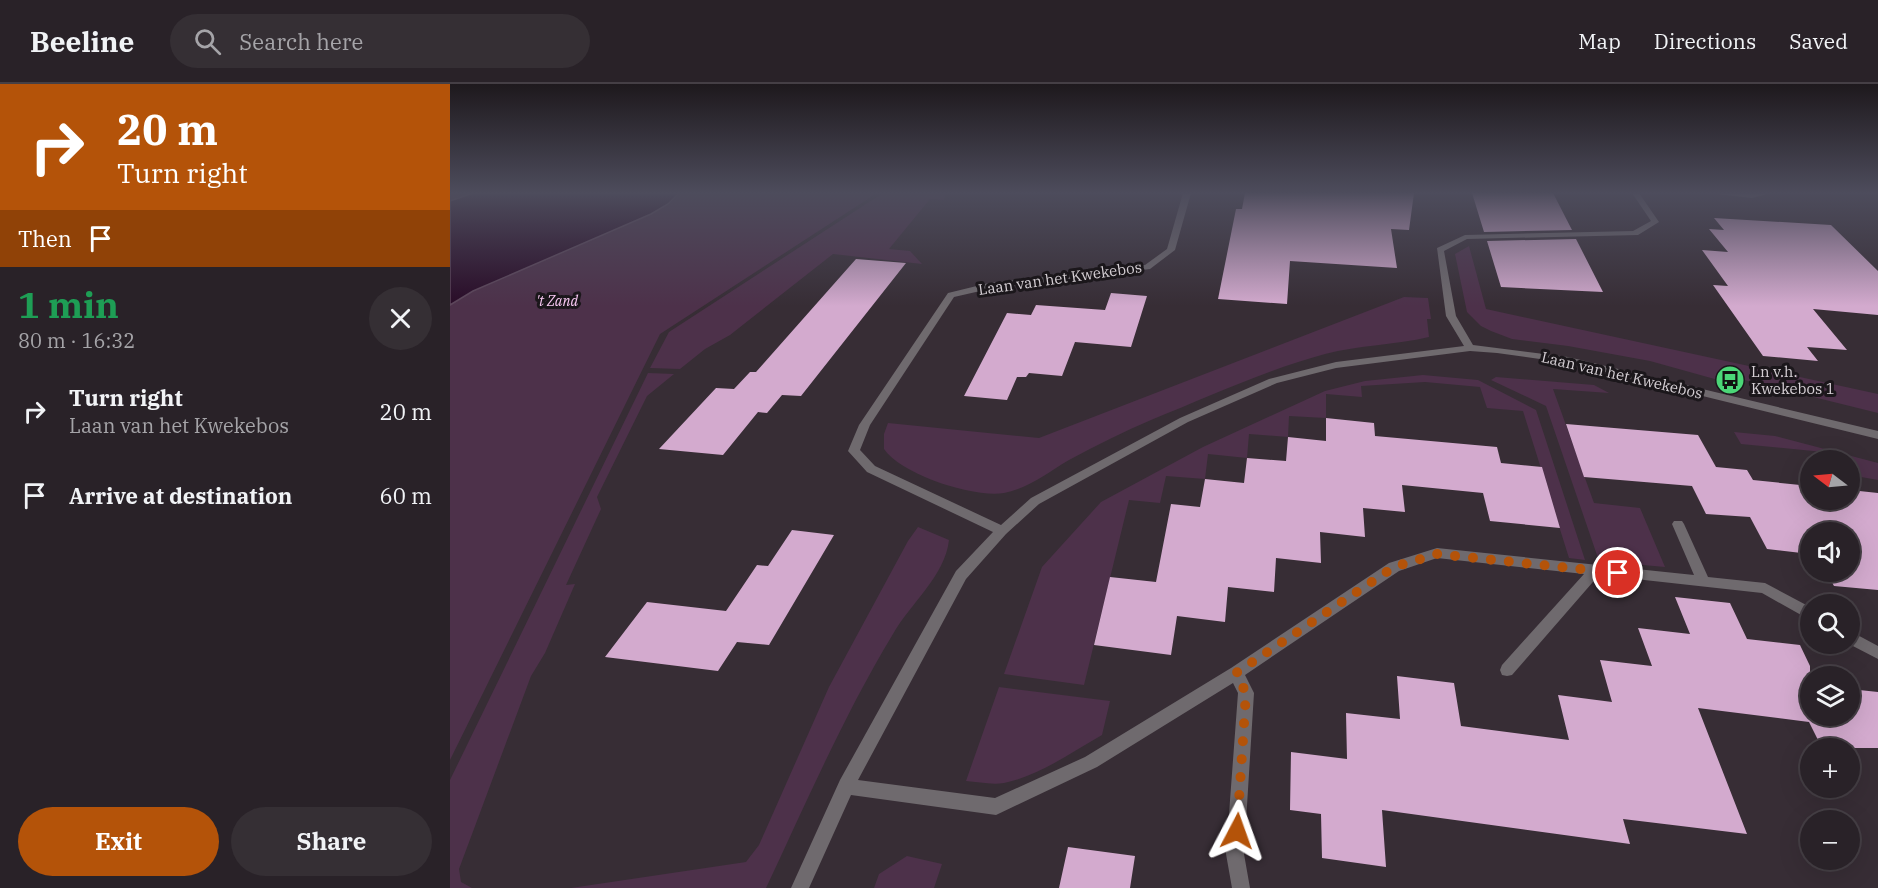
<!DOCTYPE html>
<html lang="en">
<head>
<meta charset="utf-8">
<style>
  :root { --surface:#292228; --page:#352f34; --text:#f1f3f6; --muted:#a5a4a8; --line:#453f45; --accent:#b45309 }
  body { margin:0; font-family:"IBM Plex Serif",serif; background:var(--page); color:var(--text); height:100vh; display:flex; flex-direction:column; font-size:22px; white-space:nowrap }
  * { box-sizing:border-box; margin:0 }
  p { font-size:20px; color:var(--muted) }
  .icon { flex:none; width:33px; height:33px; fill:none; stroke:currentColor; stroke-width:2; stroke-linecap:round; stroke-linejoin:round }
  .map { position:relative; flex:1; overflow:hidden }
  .side { display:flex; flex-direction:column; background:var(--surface); width:450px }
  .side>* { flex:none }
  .guide { background:#b45309; color:#fff; overflow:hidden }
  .needle { width:39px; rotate:286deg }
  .controls { position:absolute; left:1350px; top:366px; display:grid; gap:12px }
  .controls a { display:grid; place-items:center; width:60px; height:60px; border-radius:50%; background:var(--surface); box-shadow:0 6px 24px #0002,0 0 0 2px var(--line); font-size:30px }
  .pin { position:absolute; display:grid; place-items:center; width:51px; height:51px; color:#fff; margin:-26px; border:3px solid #fff; border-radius:50%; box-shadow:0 2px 6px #0007 }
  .me { position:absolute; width:66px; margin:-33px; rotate:4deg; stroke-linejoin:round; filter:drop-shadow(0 0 4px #0008) }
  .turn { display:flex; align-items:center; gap:21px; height:126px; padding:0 18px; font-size:27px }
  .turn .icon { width:78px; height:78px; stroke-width:2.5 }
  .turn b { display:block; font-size:42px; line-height:51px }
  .then { display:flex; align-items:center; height:57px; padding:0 18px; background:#0003; gap:12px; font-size:22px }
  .round { display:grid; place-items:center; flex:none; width:63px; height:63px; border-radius:32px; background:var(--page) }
  .overview { display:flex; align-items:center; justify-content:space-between; height:102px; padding:0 18px }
  h1 { font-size:36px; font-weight:700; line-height:45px; color:#1e9e55 }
  .cta { display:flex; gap:12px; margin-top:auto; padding:12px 18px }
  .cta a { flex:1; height:69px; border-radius:36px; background:var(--accent); color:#fff; font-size:24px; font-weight:700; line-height:69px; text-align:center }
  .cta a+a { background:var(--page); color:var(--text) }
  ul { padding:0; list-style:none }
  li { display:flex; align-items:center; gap:18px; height:84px; padding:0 18px }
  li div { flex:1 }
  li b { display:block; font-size:22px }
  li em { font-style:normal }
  header { display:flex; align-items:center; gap:36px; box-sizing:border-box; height:84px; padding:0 30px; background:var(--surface); border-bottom:2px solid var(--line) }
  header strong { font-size:28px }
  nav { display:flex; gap:33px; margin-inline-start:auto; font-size:21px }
  .search { width:420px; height:54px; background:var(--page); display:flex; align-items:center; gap:15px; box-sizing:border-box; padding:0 21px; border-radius:33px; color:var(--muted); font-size:22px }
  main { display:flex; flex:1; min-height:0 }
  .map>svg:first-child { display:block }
  .green { fill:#4d314a }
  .water { fill:#290b27; stroke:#5d465b; stroke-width:1.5 }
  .building { fill:#d3aace }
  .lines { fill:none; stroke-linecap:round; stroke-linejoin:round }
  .minor { fill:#6f6a6e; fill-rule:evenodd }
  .route { stroke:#b45309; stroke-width:10; stroke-dasharray:0 18 }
  .labels { text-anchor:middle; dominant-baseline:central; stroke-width:6; stroke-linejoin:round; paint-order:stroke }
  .far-park-label { font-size:14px; font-style:italic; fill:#fbcaf5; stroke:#1b171b }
  .street-label { font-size:15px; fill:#d5cfd4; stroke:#1b171b }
  .poi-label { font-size:15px; fill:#d5cfd4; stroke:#1b171b; text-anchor:start }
</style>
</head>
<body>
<header>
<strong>Beeline</strong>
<div class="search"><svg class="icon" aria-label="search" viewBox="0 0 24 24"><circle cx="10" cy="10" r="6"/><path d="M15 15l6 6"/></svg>Search here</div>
<nav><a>Map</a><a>Directions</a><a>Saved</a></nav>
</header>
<main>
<section class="side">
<div class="guide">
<div class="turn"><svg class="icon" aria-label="right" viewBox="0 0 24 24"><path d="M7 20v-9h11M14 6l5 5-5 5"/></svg><div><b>20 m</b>Turn right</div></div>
<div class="then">Then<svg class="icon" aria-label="arrive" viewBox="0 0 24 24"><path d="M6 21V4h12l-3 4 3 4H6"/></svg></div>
</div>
<div class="overview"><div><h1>1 min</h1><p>80 m · 16:32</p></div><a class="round"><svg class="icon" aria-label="close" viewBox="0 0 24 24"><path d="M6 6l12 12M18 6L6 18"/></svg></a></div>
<ul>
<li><svg class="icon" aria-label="right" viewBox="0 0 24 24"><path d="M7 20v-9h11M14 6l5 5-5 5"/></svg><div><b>Turn right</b><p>Laan van het Kwekebos</p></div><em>20 m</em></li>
<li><svg class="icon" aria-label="arrive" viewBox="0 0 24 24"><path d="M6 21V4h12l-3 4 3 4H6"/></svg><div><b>Arrive at destination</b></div><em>60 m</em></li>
</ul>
<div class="cta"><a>Exit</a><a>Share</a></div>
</section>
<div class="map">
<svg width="1428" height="804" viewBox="0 0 1428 804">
  <rect width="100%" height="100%" fill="#372d35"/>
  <path class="green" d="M0,109H427L210,250L0,676Z
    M433,109H496L494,116L480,115L439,165L460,167L472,180L383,170L280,251L255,265L230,285L200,284L219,248Z
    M1019,162L1036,225L1428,310V329L1278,292L1279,299L1200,277L1118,262L1062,255L1041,247L1031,242L1017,228L1005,170Z
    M954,213L978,214L981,235H977L979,253C945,261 909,261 875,270C816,286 758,313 701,336C673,348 645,362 619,376C597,389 579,404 554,409C524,414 452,391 434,365V350L438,339L589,354Z
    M198,289L224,290L197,312L147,413L151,425L116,501L125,500L95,569L81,592L9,785L11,798L22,804H0V696Z
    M973,291L1028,296L1086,326L1135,476L1119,474L1073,327L1037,324L1030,303L975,298L911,302L912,313L876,310V334L839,332L838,353L799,350L797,374L758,370L755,395L716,392L710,419L679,416L634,601L554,590L592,483L651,418L753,363L875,307L915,297Z
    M1046,293L1144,301L1159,309L1103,305L1144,419L1190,424L1215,483L1149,477L1096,322L1041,296Z
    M1284,348L1325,352L1428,379V396L1400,391V376H1380L1373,368L1291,360Z
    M468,443L499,456C495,492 460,520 443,550C394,631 356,719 316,804H121L296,778L309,761L379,603L458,457Z
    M549,603L660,617L652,651C622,668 589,692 554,699C542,701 528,698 516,697Z
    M457,772L492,780L484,804H424L429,790Z"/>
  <path class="water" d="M23,109H229L218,120L201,130L23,207L0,221V117Z"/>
  <path class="building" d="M795,109H964L959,146L941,145L947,184L840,177L837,220L768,215L786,125H792Z
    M1022,109H1103L1122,146L1034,148Z
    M1264,134L1381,141L1428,187V231L1363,225L1397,266L1357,263L1368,277L1313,272L1263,201L1278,202L1252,166L1278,168L1259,145L1274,146Z
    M1126,155L1153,208L1051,203L1037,157Z
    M406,175L456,179L351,312L332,311L317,329L308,328L273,371L209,365L266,304L284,305L300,288H306Z
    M661,209L697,212L681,263L625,258L612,292L579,289L576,293H567L557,316L514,312L557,229L581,231L586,221L655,226Z
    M876,334L924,339L925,352L1047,363L1051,379L1092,383L1110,444L1040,437L1033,409L952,401L955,428L913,424L915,453L870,448L871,479L826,474L824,508L778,503L775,538L727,532L721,571L644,561L660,493L706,498L721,420L750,423L755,395L794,399L797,374L836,377L838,353L876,357Z
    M1116,340L1248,351L1266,383L1297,386L1303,396L1360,402V416H1400V406L1428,409V506L1384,502L1376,488H1400V448H1360V470L1317,465L1300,433L1256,430L1242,402L1134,393Z
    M342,446L384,451L319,561L287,558L268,587L155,573L197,518L276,527L307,481L318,482Z
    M1225,513L1280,519L1297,555L1350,561L1360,582V632H1400V605L1428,608V664H1372L1359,638L1248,624L1297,750L1173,735L1180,760L932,726L936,783L872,774L871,730L840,726L841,668L897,675L896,629L950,635L947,592L1004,599L1011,642L1119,656L1108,611L1162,618L1150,576L1202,582L1188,544L1240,550Z
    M618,763L685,772L680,804H609Z"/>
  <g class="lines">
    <path class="minor" d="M733,109H741L725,166L700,185L539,205L504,213L420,341L410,366L425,382L551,441L581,414L730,334L819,295L886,278L1014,262L996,232L987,164L1015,151L1183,147L1201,137L1182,109H1189L1209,138L1188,151L1017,155L994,167L1006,232L1023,261L1118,273L1428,347V355L1118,279L1047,269L1020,267L886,284L827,299L738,338L589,420L556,450L516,495L408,696L545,714L635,673L781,584L939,479L987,464L1244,491L1222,440L1224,437H1232L1234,440L1258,493L1315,499L1360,523V536L1312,509L1149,491L1062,591L1057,592L1052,591L1050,586L1052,581L1134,490L987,474L949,487L795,591L804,609L794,770L800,804H782L776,770L788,609L783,599L647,683L546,731L401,711L359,804H341L390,696L506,487L543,448L417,388L398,367L409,341L498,209L539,199L695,181L717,165Z
      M1258,109H1321L1302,114Z
      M1400,547L1428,562V575L1399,560Z"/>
  </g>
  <linearGradient id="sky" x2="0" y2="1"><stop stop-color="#1e191d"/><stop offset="0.49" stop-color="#4d4c5c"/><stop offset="1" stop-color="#4d4c5c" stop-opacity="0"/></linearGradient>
  <rect width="1428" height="222" fill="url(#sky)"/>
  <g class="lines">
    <path class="route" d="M787,747L796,609L786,589L804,577L944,483L987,470L1168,489"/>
  </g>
  <defs>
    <g id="bus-disc" transform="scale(1.5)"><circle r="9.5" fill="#4bd677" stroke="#1b171b"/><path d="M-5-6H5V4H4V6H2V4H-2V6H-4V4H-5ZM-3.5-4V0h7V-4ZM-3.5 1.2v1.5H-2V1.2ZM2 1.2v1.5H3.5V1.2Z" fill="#111"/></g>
  </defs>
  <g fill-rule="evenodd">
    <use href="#bus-disc" x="1280" y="296"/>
  </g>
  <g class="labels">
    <g class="far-park-label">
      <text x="107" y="217">'t Zand</text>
    </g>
    <g class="street-label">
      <text transform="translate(610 194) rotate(-8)">Laan van het Kwekebos</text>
      <text transform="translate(1172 291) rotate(13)">Laan van het Kwekebos</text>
    </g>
    <g class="poi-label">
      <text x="1301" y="287">Ln v.h.<tspan x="1301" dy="17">Kwekebos 1</tspan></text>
    </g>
  </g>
</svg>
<div class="controls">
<a><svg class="needle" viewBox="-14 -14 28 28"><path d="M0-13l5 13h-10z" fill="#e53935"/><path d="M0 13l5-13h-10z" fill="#a5a4a8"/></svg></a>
<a><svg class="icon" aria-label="sound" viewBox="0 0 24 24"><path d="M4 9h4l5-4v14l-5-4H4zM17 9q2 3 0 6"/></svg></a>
<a><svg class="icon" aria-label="search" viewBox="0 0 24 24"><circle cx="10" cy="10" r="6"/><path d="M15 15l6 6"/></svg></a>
<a><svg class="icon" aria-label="layers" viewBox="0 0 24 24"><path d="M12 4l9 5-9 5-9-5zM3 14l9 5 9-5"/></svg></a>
<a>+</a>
<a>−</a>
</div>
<div class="pin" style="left:1168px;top:489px;background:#d93025"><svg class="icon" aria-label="arrive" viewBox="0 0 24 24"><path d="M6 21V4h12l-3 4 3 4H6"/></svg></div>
<svg class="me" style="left:787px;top:747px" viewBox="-20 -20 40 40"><path d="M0-17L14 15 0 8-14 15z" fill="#b45309" stroke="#fff" stroke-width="4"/></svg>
</div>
</main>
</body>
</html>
